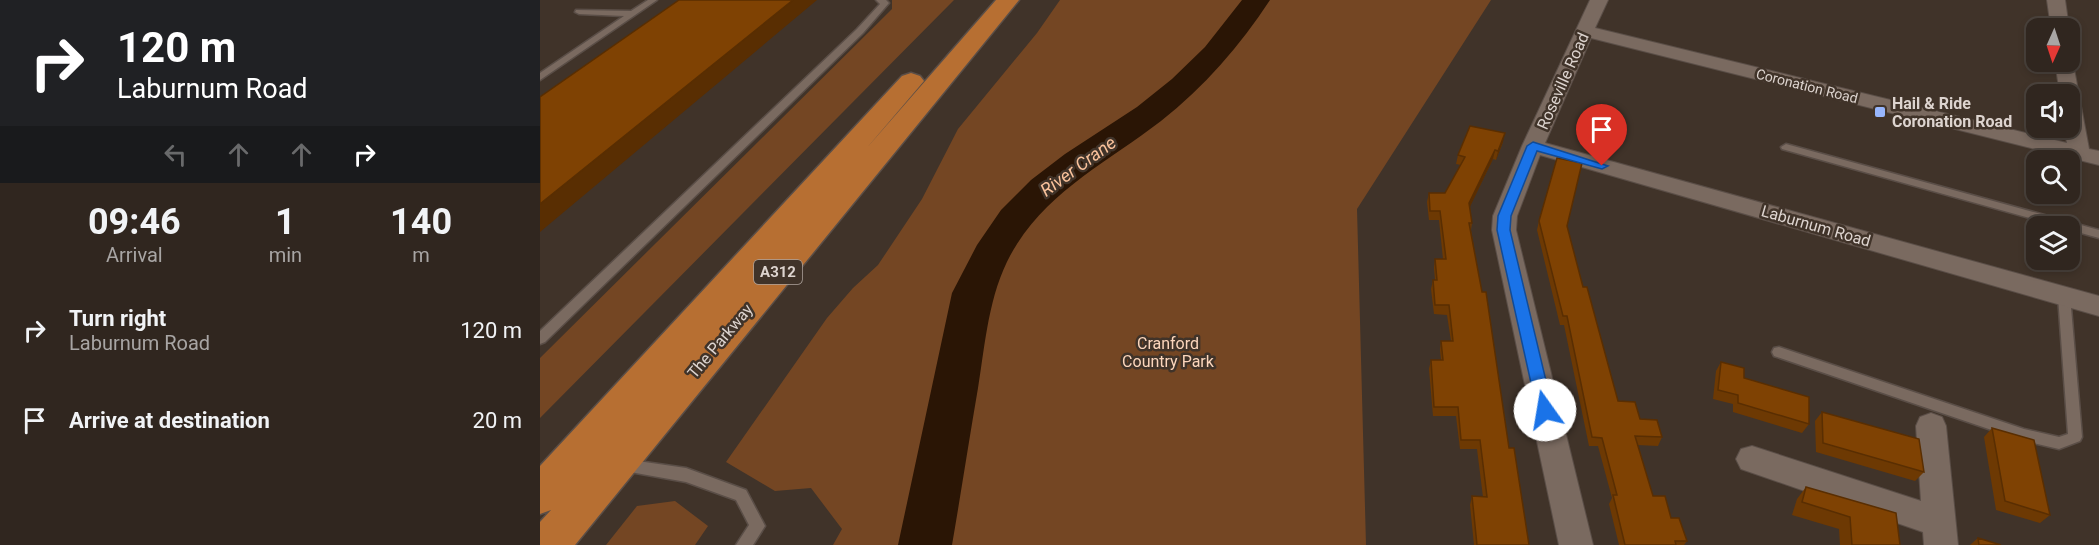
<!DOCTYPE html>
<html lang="en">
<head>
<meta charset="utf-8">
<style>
  :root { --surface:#30261f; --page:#3c322c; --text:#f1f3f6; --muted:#a8a5a4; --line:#4b433d }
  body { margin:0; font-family:Roboto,sans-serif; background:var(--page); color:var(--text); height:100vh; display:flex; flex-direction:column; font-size:22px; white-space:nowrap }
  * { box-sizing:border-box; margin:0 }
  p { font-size:20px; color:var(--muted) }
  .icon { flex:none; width:33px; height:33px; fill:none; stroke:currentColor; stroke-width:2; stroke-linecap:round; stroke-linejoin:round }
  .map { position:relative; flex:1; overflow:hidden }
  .drawer { display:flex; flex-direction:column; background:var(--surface); width:540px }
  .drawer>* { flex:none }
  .top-card { background:#202124; color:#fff; overflow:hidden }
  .needle { width:39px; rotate:183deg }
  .fabs { position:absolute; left:1486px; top:18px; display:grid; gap:12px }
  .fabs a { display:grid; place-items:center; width:54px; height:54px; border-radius:12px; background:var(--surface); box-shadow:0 3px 9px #0003,0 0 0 2px var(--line); font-size:30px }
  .pin { position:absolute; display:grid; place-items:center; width:51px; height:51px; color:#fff; margin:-62px -26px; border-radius:50% 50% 50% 0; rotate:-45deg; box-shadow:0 0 6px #0007 }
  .pin .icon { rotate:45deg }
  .me { position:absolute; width:66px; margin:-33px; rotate:347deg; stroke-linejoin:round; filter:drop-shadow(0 0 4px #0008) }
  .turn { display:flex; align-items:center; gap:21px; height:126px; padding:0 18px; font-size:27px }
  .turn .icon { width:78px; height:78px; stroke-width:2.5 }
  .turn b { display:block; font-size:42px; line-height:51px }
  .lanes { display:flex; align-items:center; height:57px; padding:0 18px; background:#0003; justify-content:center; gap:30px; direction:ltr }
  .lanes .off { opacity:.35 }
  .eta { display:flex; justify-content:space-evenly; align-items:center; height:102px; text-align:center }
  .eta b { font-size:36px; font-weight:700; line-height:42px }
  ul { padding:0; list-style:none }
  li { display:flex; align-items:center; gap:18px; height:90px; padding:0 18px }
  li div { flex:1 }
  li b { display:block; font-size:22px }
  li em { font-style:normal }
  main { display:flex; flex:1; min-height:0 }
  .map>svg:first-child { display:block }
  .green { fill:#744623 }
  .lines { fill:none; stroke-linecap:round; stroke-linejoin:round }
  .river { fill:#2a1505; fill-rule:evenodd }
  .service-casing { stroke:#5a4e47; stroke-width:3 }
  .minor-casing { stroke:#5a4e47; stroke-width:2 }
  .trunk-casing { stroke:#5a4e47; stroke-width:3 }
  .service { fill:#7a6a60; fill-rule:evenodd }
  .minor { fill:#7a6a60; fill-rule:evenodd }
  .trunk { fill:#b76f32; fill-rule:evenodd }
  .wall { fill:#6d3903 }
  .shaded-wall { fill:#592e02 }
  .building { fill:#7f4203; stroke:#592e02; stroke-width:1.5 }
  .route { fill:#1a73e8; stroke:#114b97; stroke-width:1.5 }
  .poi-dot { fill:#97b6fd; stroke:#403329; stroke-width:2 }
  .labels { text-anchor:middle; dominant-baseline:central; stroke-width:5; stroke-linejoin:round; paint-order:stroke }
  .far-street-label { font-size:14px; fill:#ddd4cf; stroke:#403329 }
  .shield { fill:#403329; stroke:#aea49d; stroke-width:1.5 }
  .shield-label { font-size:15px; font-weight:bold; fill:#ddd4cf }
  .street-label { font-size:16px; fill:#ddd4cf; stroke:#403329 }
  .poi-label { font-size:16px; font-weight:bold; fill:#ddd4cf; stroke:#403329; text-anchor:start }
  .park-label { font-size:16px; fill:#fcd6bc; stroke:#403329 }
  .water-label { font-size:18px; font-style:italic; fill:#fac29b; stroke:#403329 }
</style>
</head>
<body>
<main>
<section class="drawer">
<div class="top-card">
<div class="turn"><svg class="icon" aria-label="right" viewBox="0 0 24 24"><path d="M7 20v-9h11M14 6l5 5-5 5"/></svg><div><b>120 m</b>Laburnum Road</div></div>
<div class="lanes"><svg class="icon off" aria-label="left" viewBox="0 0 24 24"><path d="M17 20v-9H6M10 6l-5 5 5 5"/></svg><svg class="icon off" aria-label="ahead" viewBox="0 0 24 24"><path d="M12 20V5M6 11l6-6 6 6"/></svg><svg class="icon off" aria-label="ahead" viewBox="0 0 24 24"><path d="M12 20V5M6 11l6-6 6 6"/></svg><svg class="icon" aria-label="right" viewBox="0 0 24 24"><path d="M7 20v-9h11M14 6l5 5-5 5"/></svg></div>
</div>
<div class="eta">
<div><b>09:46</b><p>Arrival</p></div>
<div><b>1</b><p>min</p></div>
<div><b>140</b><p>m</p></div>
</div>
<ul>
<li><svg class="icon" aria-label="right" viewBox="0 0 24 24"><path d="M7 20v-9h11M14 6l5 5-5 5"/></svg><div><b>Turn right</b><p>Laburnum Road</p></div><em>120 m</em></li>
<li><svg class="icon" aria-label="arrive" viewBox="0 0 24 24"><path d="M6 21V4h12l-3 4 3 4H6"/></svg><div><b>Arrive at destination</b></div><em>20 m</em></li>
</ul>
</section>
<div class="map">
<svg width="1559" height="545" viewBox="0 0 1559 545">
  <rect width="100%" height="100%" fill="#403329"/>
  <path class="green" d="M352,0H414L0,418V358L352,9Z
    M520,0H951L817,209L826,545H395L450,266C475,229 504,200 537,170L520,164L498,179L446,238L420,288L360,545H293L302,529L271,488L235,491L186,462L287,318L313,288L338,265L382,199L418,129L497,33Z
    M135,501L168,526L155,545H66L97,506Z"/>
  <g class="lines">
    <path class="river" d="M702,0H730C700,46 664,87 621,121C569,161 513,188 477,244C449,287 446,339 438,388C429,440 421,493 412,545H358L412,293L437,245L461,210L491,180L525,154L597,107L632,79L665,47Z"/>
    <g class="service-casing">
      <path id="service" d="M108,0H117L0,80V73L84,16L39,14L35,12L36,10L91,11Z
        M336,0H346L349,3L323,33L5,342L0,344V331L317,29L340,4Z
        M1246,144L1559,230V238L1530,230V226H1518L1242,149L1241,147Z
        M1524,292L1528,293L1530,296L1542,437L1540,441L1519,449L1484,441L1234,356L1232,352L1234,348L1239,347L1484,429L1519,437L1528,434L1518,296L1520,293Z
        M84,459L146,468L206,490L225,526L213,545H196L209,525L196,500L146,482L79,470L77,465L79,460Z"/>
    </g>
    <g class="minor-casing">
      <path id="minor" d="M1050,0H1068L1055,28L1527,143L1524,128H1530V94H1520L1515,62H1530L1532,58L1549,149L1559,151V165L1051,38L1005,143L1559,296V316L1000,155L977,216L976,230L1053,545H1019L952,230L953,216L982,146Z
        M1507,0H1525L1529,28H1511Z
        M1391,413L1402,417L1406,426L1418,545H1384L1383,532L1201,469L1196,459L1201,449L1212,446L1381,501L1376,426L1380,417Z"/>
    </g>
    <g class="trunk-casing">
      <path id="trunk" d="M456,0H479L35,545H0V522L11,510L0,514V466L362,76L371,73L380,76L384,81L325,150Z"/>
    </g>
    <use href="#service" class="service"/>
    <use href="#minor" class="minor"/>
    <use href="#trunk" class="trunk"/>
  </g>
  <path class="wall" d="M963,142L956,160L953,159L929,208L932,223L931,230L969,448L989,545H934L930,505L932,496L943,497L937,449H920L916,416H893L889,369L891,360H901L900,350L901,341H911L907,315L894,314L891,289L893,280H895L894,268L895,259H903L899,220H889L887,202L889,193H905L921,165L916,164L918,155Z
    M999,221L1027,226L1034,255L1078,401L1122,437L1118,446L1097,445L1113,496L1131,518L1147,541L1144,545H1079L1069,504L1072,498L1058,446H1049L1024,325H1020L997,230Z
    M1181,362L1269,424L1262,433L1193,412V404L1173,399L1176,371Z
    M1282,412L1384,472L1375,481L1276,452L1275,421Z
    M1452,428L1510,515L1500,523L1456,510L1444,437Z
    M1266,487L1360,545H1300L1299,529L1252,515L1257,499Z
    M1438,538L1461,545H1430Z"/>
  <path class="shaded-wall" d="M253,0H277L0,232V204Z
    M965,133L963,142L956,160L958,151Z
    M955,150L953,159L927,213L929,203Z"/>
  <path class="building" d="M139,0H253L0,204V97Z
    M930,126L965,133L958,151L955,150L929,203L932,223H929L942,292H946L969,448H974L989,545H937L932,496L947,497L940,440H921L918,407H894L891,360H903L901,341H913L909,305H895L893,280H897L895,259H906L900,211H890L889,193H905L925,157L918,155Z
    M1017,158L1042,163L1027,226L1043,287H1047L1078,401L1095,402L1100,419L1117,420L1122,437L1095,436L1113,496H1125L1131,518H1139L1147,541H1135L1136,545H1085L1073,495H1077L1062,438L1052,437L1027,316H1023L999,221Z
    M1181,362L1204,368V378L1269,397V424L1198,403V395L1178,390Z
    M1282,412L1379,439L1384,472L1283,443Z
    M1452,428L1494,440L1510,515L1465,501Z
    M1266,487L1356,513L1360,545H1312L1310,517L1262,502Z
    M1438,538L1461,545H1439Z"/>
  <path class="route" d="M993,142L1068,166L1062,169L997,151L971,216L970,230L1013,410L1005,416L997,410L957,230L958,216L987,146Z"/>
  <rect class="poi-dot" x="1334" y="106" width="12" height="12" rx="3"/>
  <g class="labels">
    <g class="far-street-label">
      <text transform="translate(1267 86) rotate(14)">Coronation Road</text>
    </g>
    <rect class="shield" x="214" y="260" width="48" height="24" rx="4.5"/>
    <g class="shield-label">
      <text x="238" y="272">A312</text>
    </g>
    <g class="street-label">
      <text transform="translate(1023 81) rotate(-66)">Roseville Road</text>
      <text transform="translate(1276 226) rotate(16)">Laburnum Road</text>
      <text transform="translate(180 341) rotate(-50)">The Parkway</text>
    </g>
    <g class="poi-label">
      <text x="1352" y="103">Hail &amp; Ride<tspan x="1352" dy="18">Coronation Road</tspan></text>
    </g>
    <g class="park-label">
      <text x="628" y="343">Cranford<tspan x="628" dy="18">Country Park</tspan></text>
    </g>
    <g class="water-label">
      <text transform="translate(538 166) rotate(-36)">River Crane</text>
    </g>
  </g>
</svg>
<div class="fabs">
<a><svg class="needle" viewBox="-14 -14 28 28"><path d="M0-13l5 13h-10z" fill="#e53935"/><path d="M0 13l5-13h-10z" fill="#a8a5a4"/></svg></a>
<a><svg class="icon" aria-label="sound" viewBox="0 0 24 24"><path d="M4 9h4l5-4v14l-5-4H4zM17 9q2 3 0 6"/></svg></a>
<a><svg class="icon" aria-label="search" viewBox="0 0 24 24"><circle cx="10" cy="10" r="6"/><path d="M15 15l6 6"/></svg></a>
<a><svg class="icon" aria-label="layers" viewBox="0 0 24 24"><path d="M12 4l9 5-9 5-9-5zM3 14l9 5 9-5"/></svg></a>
</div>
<div class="pin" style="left:1062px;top:166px;background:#d93025"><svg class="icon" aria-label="arrive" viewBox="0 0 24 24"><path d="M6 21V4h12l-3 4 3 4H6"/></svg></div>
<svg class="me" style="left:1005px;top:410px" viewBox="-20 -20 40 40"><circle r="19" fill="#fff"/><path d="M0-13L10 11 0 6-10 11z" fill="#1a73e8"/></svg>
</div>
</main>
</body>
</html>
